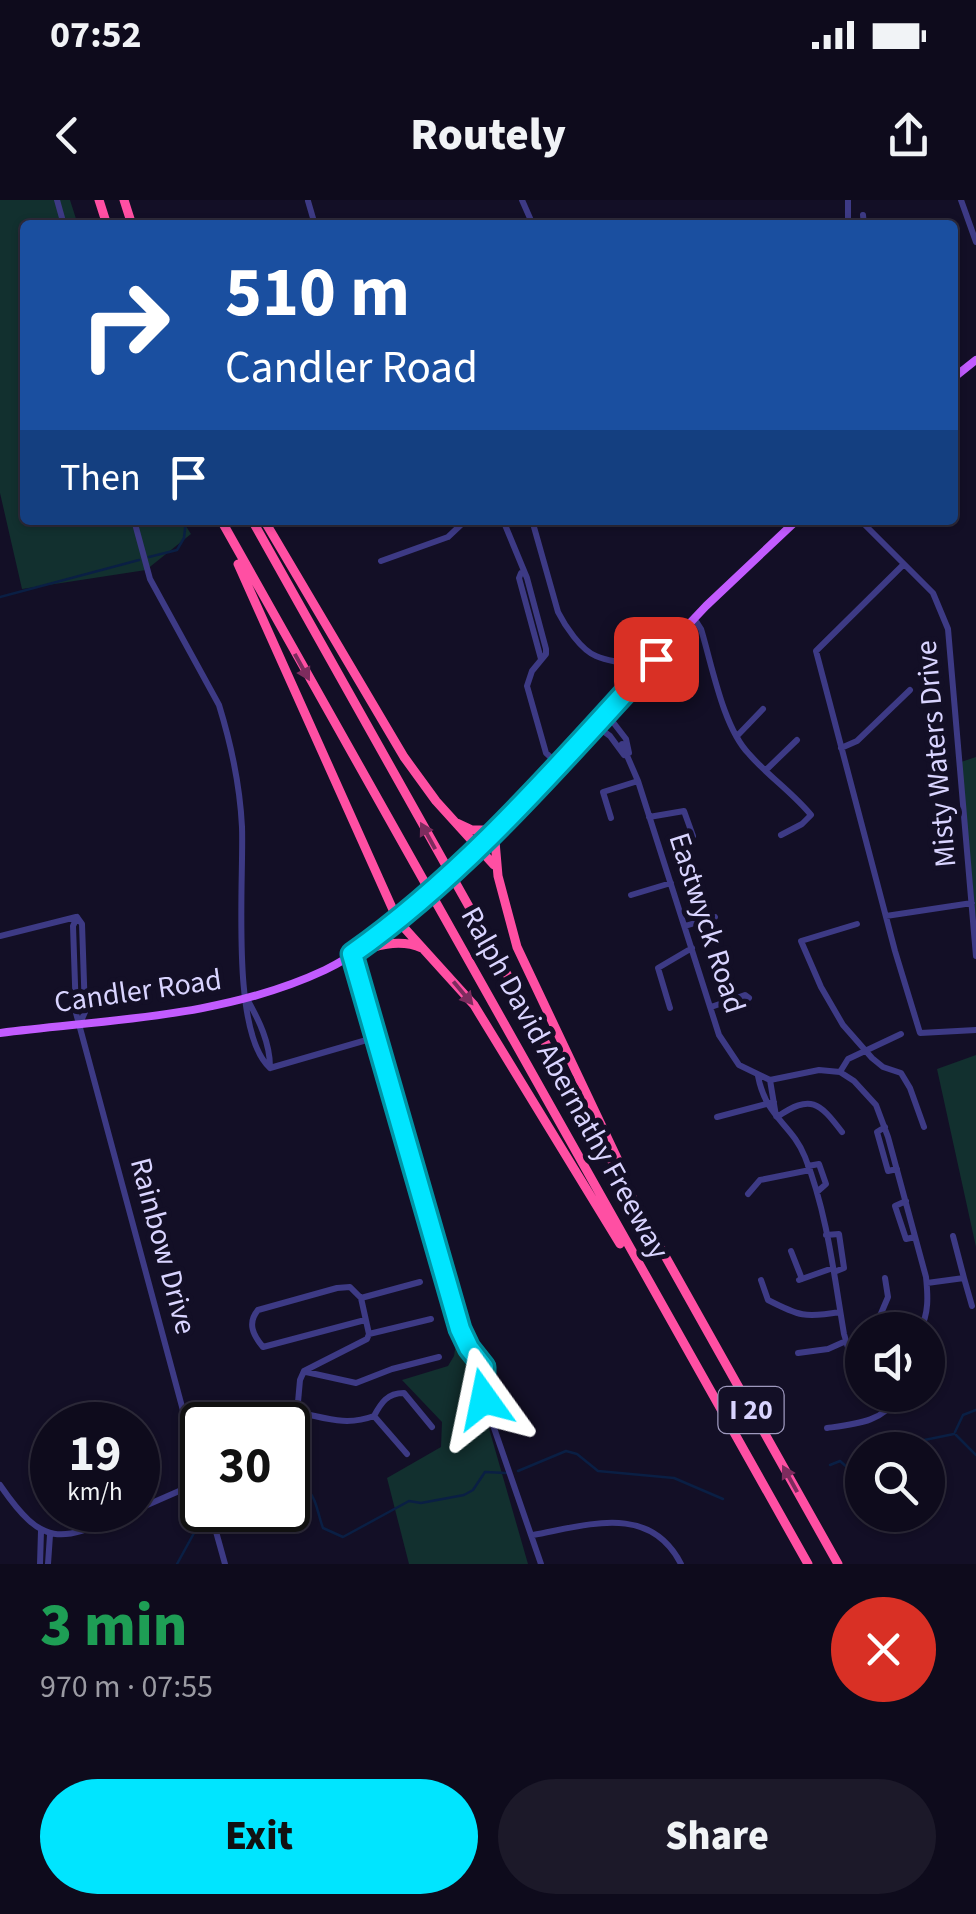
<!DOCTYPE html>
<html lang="en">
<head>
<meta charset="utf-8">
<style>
  :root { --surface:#0e0b1c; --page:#1c1929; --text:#f1f3f6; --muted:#9b9ba3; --line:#2e2b3b; --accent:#00e5ff }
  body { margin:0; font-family:"Source Sans 3",sans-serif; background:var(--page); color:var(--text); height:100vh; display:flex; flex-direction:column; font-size:38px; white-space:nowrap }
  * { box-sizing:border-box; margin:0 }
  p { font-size:32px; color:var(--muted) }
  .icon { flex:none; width:55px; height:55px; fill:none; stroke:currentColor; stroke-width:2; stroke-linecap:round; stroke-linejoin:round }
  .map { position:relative; height:1364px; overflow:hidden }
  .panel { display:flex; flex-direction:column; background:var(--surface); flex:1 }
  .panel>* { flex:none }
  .top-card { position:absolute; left:20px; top:20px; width:938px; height:305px; border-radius:10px; box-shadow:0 2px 8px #0004,0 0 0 2px var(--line); background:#1a4fa0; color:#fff; overflow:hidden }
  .fabs { position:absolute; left:845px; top:1112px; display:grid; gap:20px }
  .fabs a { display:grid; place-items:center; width:100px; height:100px; border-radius:50%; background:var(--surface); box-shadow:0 2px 8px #0004,0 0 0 2px var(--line); font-size:50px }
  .speed { position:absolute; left:30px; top:1202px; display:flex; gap:20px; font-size:50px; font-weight:700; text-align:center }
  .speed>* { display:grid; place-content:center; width:130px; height:130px; border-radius:50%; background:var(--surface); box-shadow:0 2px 8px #0004,0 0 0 2px var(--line); line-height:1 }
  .speed small { font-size:25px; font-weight:400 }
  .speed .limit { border:5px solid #111; border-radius:15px; background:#fff; color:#111 }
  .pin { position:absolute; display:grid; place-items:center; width:85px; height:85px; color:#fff; margin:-42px; border-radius:20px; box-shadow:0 5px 15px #0006 }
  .me { position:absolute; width:110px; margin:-55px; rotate:348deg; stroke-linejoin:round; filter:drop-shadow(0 0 8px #0008) }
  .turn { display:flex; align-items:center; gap:35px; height:210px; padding:0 40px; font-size:45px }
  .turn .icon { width:130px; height:130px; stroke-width:2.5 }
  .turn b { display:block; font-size:70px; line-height:85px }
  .then { display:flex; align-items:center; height:95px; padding:0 40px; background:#0003; gap:20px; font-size:38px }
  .round { display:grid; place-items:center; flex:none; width:105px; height:105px; border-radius:52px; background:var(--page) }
  .head { display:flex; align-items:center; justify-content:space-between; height:170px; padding:0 40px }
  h1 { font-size:60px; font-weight:800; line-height:75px; color:#1e9e55 }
  .button { display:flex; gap:20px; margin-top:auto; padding:20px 40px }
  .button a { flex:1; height:115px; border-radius:60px; background:var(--accent); color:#111; font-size:40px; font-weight:800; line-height:115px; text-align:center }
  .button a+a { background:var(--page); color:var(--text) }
  .status { display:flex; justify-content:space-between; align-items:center; height:70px; padding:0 50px; background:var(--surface); direction:ltr }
  .status svg { height:28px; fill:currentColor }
  header { display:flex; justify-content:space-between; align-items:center; height:130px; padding:0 40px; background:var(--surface); font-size:45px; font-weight:800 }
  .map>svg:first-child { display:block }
  .green { fill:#12302f }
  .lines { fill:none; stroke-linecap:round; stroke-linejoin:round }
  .stream { stroke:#0a1f44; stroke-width:2.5 }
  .minor { stroke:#3d3a85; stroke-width:6 }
  .major { stroke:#c25bff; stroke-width:8 }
  .highway { stroke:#ff4fa3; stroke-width:9 }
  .major-bridge { stroke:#c25bff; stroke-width:8 }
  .oneway { fill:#7d2c5e }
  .route-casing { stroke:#0095a6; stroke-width:25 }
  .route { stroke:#00e5ff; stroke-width:18 }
  .labels { text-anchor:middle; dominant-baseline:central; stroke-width:10; stroke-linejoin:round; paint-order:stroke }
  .shield { fill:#130f26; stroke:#9e99be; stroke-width:2.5 }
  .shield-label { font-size:28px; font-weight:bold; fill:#d9d4ff }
  .street-label { font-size:30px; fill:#d9d4ff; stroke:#130f26 }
</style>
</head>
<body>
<div class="status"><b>07:52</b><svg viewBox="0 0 49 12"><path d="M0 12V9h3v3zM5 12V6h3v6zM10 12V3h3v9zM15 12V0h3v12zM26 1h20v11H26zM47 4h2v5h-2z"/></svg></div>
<header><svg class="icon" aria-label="back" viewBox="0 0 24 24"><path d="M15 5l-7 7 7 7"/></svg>Routely<svg class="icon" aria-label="share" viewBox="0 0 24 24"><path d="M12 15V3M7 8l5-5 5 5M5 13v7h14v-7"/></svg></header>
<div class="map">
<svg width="976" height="1364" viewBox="0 0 976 1364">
  <rect width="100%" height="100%" fill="#130f26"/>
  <path class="green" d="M0,0H70L78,25H25V320H182L191,334L146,370L22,389L0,293Z
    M976,557V723L961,562Z
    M976,855V1047L937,869Z
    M459,1124L528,1364H409L387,1278L441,1247L442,1222L402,1180L448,1166L454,1156Z"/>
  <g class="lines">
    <path class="stream" d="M149,357L177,350L184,338L186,320
      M0,397L139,360
      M955,1232L963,1215L976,1210
      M956,1235L976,1255
      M875,1250L954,1234
      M830,1265L840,1261L848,1268L860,1266L862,1262
      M518,1271L566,1251L577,1254L598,1271L674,1278L723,1299
      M288,1285C318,1286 314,1304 323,1328L343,1337L409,1301L421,1303L464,1295L473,1290L485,1272L506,1273
      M177,1364L199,1324"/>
    <path class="minor" d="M57,0L64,25
      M522,0L533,25
      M848,0V25
      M961,0L976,42
      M308,1L315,25
      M863,15L864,25
      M134,320L150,379L219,505C231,544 240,586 242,627C244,681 230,832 270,868
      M503,320L527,378L546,449V454L532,471L527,486L546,553L558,564
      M532,320L558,412C565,426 581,450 596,456C615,464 624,459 642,474
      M860,320L933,393L948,429L976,756
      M381,361L448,337L466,320
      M904,364L816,451L895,751L920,833L976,830
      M521,373L519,378L541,459
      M694,418L701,429C712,465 723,527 749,554C768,576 792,592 811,615L802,624L781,635
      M606,513L626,539L629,553
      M595,525L610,536L624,555
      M737,536L763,509
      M622,544L638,581L719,835L739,865L770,880
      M841,548L857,541L910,490
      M766,570L797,540
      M649,617L684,611L693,636
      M611,618L603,592L638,581
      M631,695L671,683
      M886,716L972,703
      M77,717L73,726L76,813L202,1281L138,1309
      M77,717L82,724L85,812L81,821
      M857,724L801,741L821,787L843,825L872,858L883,867L901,873L910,888L924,927
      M685,726L715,717
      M0,736L76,717
      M352,754L461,1129L469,1148L484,1167V1199L541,1364
      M247,799C259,820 270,843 270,867
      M711,807L745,795L749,798
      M670,808L658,768L692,748
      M270,868L377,837
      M840,872L848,859L901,834
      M758,876C766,918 792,924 805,957C827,1012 834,1075 844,1134L849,1151L862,1162
      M770,880L819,870L840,872L854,881L876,905L888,937L926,1077C928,1096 929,1113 920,1130
      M770,880L776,916
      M717,917L774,902
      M777,917C811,894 819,902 842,932
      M885,927L877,932L888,971L897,969
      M808,966L819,964L826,984L817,992
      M748,994L760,980L810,970
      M906,1001L895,1006L906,1039L915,1037
      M826,1035L839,1034L844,1068L834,1072
      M953,1036L964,1078
      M791,1051L802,1079
      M761,1080L768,1100C799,1116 805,1118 840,1112
      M799,1080L833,1068
      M927,1083L964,1078L972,1106
      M365,1120L263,1147C253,1135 247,1123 258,1110L337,1088L350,1087L361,1098L420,1082
      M874,1130L888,1097L885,1078
      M369,1134L431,1119
      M928,1148L931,1153
      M798,1153L828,1149L846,1141
      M306,1172L356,1183L392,1169L439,1157
      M297,1213L300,1180L304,1171L367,1139L369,1134L361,1098
      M374,1216L407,1254
      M241,1225C294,1190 323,1235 374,1216C381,1203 387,1193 404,1193L432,1227
      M827,1228C857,1224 883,1222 900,1195
      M0,1285C47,1354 64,1339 134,1310
      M210,1310L225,1364
      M533,1335C588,1325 650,1303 681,1364
      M40,1364L41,1331
      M48,1364L50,1335"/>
    <path class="major" d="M952,179L976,160
      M465,661L706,406L797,320
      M0,833C109,819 223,818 325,770C356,755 387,731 413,708"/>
    <path class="highway" d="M99,0L107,25
      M124,0L132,25
      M221,320L808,1364
      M252,320L838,1364
      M264,320L404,557L436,601L494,665
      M238,364L398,721L474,805L620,1044
      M457,623L472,630H494L498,676L517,747L624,973
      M352,754C374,746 399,738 422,748"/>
    <path class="major-bridge" d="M413,708L465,661"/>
  </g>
  <defs><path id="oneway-solid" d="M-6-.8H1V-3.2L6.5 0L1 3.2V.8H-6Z" transform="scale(2.5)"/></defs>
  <g class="oneway">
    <use href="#oneway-solid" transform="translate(302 467) rotate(61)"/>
    <use href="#oneway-solid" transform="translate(428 636) rotate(-119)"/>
    <use href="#oneway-solid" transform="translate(463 793) rotate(50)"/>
    <use href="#oneway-solid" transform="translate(790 1279) rotate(-119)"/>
  </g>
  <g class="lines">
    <g class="route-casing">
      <path id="route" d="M484,1199V1167L469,1148L460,1129L352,754C467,673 561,562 656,459"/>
    </g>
    <use href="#route" class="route"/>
  </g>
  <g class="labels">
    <rect class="shield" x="718.5" y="1187" width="65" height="46" rx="8"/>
    <g class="shield-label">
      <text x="751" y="1210">I 20</text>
    </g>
    <g class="street-label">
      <text transform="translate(936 554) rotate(-95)">Misty Waters Drive</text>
      <text transform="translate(707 723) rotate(72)">Eastwyck Road</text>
      <text transform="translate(138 791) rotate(-8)">Candler Road</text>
      <text transform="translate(565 883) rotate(61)">Ralph David Abernathy Freeway</text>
      <text transform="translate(163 1046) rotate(75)">Rainbow Drive</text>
    </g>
  </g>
</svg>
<div class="fabs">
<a><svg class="icon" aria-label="sound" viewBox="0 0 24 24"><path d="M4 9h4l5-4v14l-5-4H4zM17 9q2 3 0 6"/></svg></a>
<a><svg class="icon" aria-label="search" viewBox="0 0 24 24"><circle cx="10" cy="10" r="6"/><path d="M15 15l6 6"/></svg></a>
</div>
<div class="speed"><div>19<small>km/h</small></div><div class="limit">30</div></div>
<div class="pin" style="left:656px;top:459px;background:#d93025"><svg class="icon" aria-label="arrive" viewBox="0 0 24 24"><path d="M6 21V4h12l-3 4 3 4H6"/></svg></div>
<svg class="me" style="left:484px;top:1199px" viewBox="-20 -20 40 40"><path d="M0-17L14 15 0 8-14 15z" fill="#00e5ff" stroke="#fff" stroke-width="4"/></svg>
<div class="top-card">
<div class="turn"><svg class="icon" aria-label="right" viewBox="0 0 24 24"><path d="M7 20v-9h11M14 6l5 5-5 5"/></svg><div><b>510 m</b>Candler Road</div></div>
<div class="then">Then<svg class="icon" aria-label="arrive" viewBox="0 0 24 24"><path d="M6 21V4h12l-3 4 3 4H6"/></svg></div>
</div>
</div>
<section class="panel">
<div class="head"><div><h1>3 min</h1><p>970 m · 07:55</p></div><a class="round" style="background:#d93025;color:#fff"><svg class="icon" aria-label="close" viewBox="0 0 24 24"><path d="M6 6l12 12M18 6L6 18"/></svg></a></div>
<div class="button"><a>Exit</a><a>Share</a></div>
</section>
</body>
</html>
